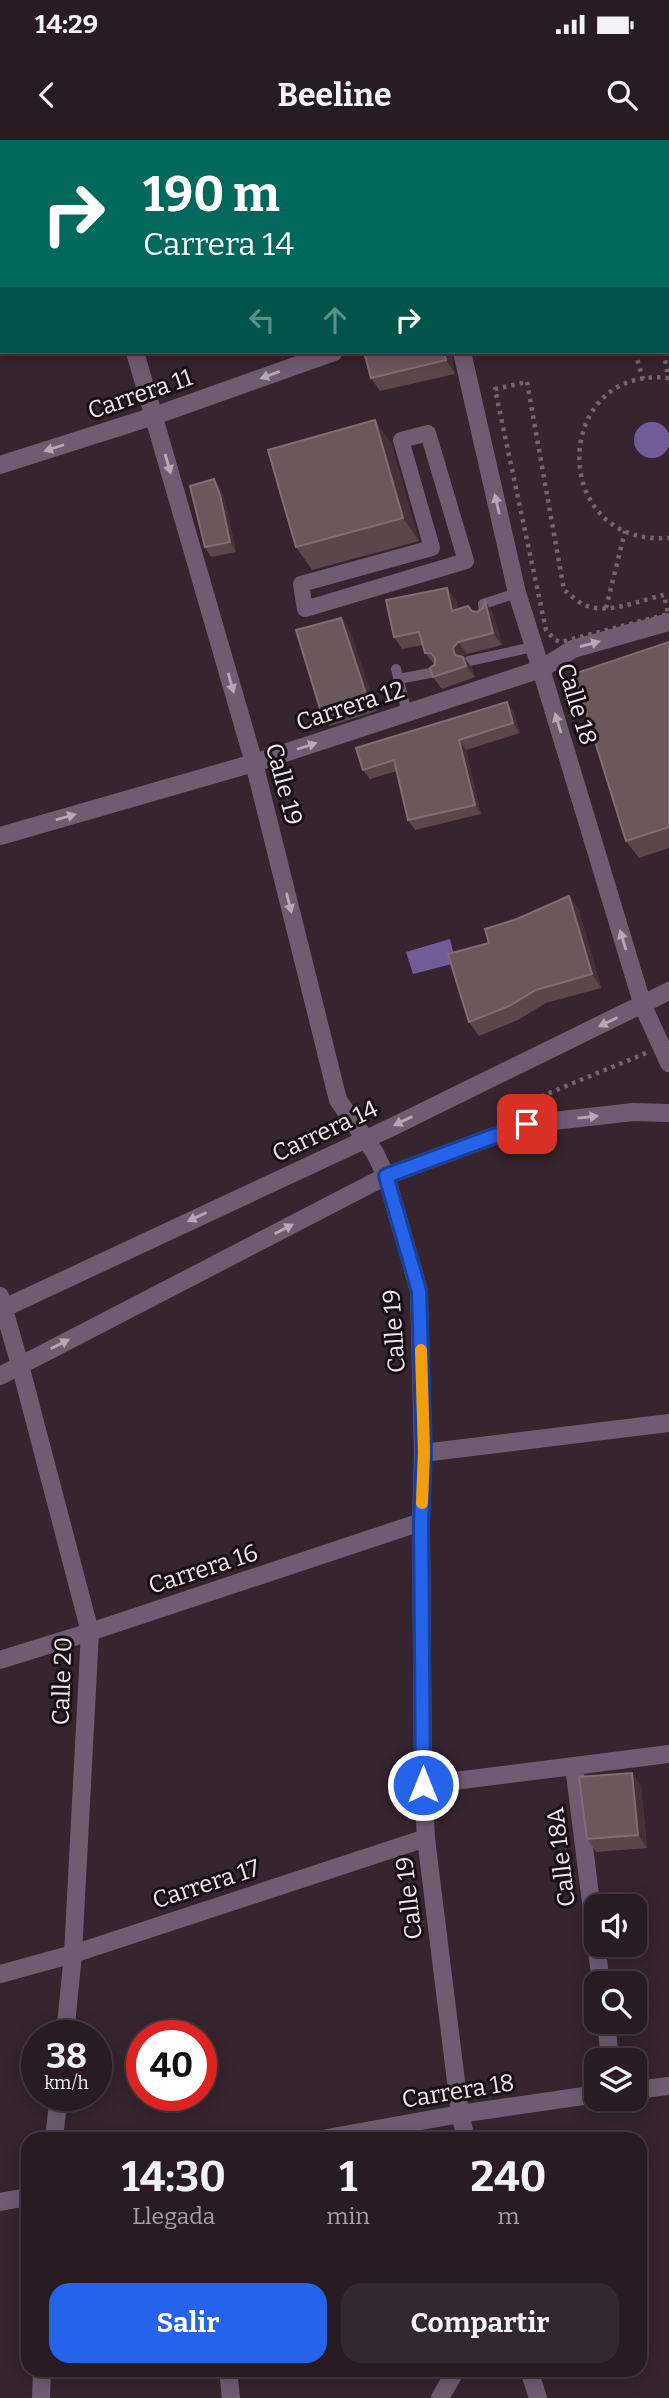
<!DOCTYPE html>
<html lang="es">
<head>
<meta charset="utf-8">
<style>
  :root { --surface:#281b22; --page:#34282f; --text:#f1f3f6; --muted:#a5a1a5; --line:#443940; --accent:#2563eb }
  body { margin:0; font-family:Bitter,serif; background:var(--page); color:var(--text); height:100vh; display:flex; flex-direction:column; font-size:26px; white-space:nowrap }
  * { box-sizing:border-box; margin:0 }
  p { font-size:23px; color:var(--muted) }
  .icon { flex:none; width:38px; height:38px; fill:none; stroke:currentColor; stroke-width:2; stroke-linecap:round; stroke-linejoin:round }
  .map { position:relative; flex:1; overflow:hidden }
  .sheet { position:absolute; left:21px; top:1992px; width:626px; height:245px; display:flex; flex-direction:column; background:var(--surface); border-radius:21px; box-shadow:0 4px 18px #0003,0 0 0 2px var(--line) }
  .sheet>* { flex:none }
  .banner { position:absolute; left:0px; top:0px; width:670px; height:214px; box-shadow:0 4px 18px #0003,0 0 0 2px var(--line); background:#00695c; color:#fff; overflow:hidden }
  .controls { position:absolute; left:584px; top:1754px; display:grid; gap:14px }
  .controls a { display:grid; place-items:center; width:63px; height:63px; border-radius:14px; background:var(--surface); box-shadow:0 4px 18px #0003,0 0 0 2px var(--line); font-size:35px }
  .speed { position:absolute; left:21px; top:1880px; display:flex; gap:14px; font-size:35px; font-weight:700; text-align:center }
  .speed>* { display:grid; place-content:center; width:91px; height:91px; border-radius:50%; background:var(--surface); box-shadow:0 4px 18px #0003,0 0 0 2px var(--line); line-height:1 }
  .speed small { font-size:18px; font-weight:400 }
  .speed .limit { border:10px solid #d22; background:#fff; color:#111 }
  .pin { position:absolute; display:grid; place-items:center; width:60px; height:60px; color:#fff; margin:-30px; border-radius:14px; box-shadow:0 4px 10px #0006 }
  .me { position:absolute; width:77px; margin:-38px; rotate:0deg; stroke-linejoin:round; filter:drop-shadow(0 0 5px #0008) }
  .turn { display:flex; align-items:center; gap:24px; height:147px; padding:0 28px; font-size:32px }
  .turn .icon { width:91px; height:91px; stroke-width:2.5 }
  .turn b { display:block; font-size:49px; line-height:60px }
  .lanes { display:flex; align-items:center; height:66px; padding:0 28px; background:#0003; justify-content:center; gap:35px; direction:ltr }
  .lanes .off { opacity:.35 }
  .eta { display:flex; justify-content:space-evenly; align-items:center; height:119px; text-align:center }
  .eta b { font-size:42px; font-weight:700; line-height:49px }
  .action { display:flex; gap:14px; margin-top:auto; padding:14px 28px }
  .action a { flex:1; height:80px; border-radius:21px; background:var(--accent); color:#fff; font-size:28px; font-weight:700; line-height:80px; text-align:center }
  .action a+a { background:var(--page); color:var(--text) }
  .status { display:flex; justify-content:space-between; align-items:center; height:49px; padding:0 35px; background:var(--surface); direction:ltr }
  .status svg { height:19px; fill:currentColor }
  header { display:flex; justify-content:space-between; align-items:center; height:91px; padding:0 28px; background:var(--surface); font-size:32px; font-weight:700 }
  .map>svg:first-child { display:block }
  .water { fill:#715c98 }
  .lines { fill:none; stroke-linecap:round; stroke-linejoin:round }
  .path { stroke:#74646d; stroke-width:4.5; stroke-dasharray:3.5 5; stroke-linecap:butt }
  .service { stroke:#6f5c72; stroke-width:10 }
  .pedestrian { stroke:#6f5c72; stroke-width:16 }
  .minor { stroke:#6f5c72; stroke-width:18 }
  .tertiary { stroke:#6f5c72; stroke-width:18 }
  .wall { fill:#5b464a }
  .shaded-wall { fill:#463138 }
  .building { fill:#6c575c; stroke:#816e72; stroke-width:2 }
  .oneway { fill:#b7a8b6 }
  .route-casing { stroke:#184099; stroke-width:18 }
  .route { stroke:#2563eb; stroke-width:12 }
  .slow { stroke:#f59e0b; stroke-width:12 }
  .labels { text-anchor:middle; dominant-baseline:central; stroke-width:6; stroke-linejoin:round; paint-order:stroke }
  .street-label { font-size:24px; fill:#f2e6ed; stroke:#181015 }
</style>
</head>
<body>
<div class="status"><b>14:29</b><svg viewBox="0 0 49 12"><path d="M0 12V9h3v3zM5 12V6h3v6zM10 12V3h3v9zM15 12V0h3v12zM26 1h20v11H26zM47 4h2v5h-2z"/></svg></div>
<header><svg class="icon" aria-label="back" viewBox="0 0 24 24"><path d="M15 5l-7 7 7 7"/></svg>Beeline<svg class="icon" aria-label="search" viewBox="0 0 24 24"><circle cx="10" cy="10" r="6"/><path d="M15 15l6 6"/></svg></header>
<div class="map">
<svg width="669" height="2258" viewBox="0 0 669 2258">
  <rect width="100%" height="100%" fill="#36242e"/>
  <path class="water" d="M634 300a18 18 0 1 1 36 0a18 18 0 1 1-36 0Z
    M450,799L456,823L413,834L406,812Z"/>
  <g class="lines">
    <path class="path" d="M635,212L643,239
      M664,212L668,238
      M669,238C551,225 548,407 669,398
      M527,242L564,450C571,455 578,463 587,466C609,474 641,460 664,455L668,474L561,502L555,500L546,490L495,249Z
      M606,468L625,391
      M525,963L646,913"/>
    <path class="service" d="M484,474L483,464L517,453
      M469,521L533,507
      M396,529L407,573
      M398,539L436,532"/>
    <path class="pedestrian" d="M428,293L466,421L305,469L301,444L432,408L401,300Z"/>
    <path class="minor" d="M668,103L669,102
      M0,325L154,276L334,212
      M0,696L254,623L541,529L573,509L669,482
      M0,1156L20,1225L90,1492L73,1814L65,1895
      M423,1313L669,1283
      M0,1520L90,1492L421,1382
      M574,1626L601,1843
      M423,1645L669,1614
      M0,1834L73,1814L426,1698
      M606,1881L610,1920
      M635,1950L669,1946
      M54,1998L59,1955
      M327,1998L460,1974L597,1954
      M0,2062L28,2057
      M228,2230L231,2258
      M41,2258L42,2230
      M440,2258L456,2230"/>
    <path class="tertiary" d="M72,0V2
      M409,0V2
      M135,212L254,623L338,960L375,1013L386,1036L419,1151L423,1313L421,1382L423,1645L426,1698L460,1974L466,1998
      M462,212L517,453L541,529L643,866L669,923
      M0,1170L392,987L669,851
      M0,1236L386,1036L527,984L633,972L669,973
      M529,2230L538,2258"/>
  </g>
  <path class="wall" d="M0,0H33V2H2V12L0,13Z
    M426,0H452L445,2H427Z
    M524,0H543L536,2H525Z
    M451,212L455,234L380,251L371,238Z
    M391,303L419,401L312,430L296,407Z
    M214,339L220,348L226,365L236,412L211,417L205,407Z
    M456,460L458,469L477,472L493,473L502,505L467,514L464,517L472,528L475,537L442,549L433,537L434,524L425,513L423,505L402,509L394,497Z
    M341,478L350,491L377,571L330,586L321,572Z
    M669,502V708L639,718L626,701Z
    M513,571L520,593L466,610L481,674L415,690L408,680L397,631L370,639L363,630Z
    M569,756L579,770L601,848L546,863L518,880L479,896L469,882L489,803L517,779Z
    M632,1633L641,1646L647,1708L596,1712L587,1699Z"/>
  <path class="shaded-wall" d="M444,212H451L455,234L446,220Z
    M375,280L391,303L419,401L403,378Z
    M214,339L220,348L226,365L236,412L230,402Z
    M447,448L456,460L461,482L452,471Z
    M485,461L493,473L502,505L493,493Z
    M341,478L350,491L377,571L367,557Z
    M458,502L467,514L464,517L472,528L475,537L466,526L455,515L453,508Z
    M507,562L513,571L520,593L513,583Z
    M459,600L466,610L481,674L475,665Z
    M569,756L579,770L601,848L592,834Z
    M632,1633L641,1646L647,1708L638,1695Z"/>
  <path class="building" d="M364,212H444L446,220L371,238Z
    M375,280L403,378L296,407L268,310Z
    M214,339L220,355L230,402L205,407L190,346Z
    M447,448L452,471L468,466L472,471L477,472L483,468L485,461L493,493L458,502L453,508L455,515L463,517L466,526L433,537L430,528L435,524V518L431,513H425L419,492L394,497L386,460Z
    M341,478L367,557L321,572L296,490Z
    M669,502V687L626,701L574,534Z
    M507,562L513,583L459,600L475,665L408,680L394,620L363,630L356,608Z
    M569,756L592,834L536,850L509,866L469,882L448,814L489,803L485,789L517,779Z
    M632,1633L638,1695L587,1699L579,1637Z"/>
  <defs><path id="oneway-solid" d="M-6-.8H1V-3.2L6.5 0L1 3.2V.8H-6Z" transform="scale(1.75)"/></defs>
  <g class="oneway">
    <use href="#oneway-solid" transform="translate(270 235) rotate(160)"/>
    <use href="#oneway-solid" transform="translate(54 308) rotate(162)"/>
    <use href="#oneway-solid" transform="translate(168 324) rotate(74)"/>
    <use href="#oneway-solid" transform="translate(497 364) rotate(-103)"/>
    <use href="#oneway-solid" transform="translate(590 504) rotate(-15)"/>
    <use href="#oneway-solid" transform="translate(231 543) rotate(74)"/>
    <use href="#oneway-solid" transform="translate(558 583) rotate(-107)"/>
    <use href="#oneway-solid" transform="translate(307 606) rotate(-18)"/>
    <use href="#oneway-solid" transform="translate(66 677) rotate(-16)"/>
    <use href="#oneway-solid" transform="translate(289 763) rotate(76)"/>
    <use href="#oneway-solid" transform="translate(623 800) rotate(-107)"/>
    <use href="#oneway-solid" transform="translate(608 882) rotate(154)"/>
    <use href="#oneway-solid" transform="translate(588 977) rotate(-6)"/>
    <use href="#oneway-solid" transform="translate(403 981) rotate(154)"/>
    <use href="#oneway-solid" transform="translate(197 1077) rotate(155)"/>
    <use href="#oneway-solid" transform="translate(284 1089) rotate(-27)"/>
    <use href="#oneway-solid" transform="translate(60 1204) rotate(-27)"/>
  </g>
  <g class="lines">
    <g class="route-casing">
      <path id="route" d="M423,1645L421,1382L424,1312L419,1151L386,1036L527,984"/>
    </g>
    <use href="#route" class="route"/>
    <path class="slow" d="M421,1210L424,1312L422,1363"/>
  </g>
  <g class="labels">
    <g class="street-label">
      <text transform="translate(140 254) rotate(-19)">Carrera 11</text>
      <text transform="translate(577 564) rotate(73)">Calle 18</text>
      <text transform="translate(350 566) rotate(-18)">Carrera 12</text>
      <text transform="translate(284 644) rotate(75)">Calle 19</text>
      <text transform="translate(325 991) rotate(-25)">Carrera 14</text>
      <text transform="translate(394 1191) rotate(-94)">Calle 19</text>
      <text transform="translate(203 1429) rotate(-18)">Carrera 16</text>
      <text transform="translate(62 1541) rotate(-88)">Calle 20</text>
      <text transform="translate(561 1717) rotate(-97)">Calle 18A</text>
      <text transform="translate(206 1744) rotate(-18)">Carrera 17</text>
      <text transform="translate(409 1758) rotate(-97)">Calle 19</text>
      <text transform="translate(458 1951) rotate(-9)">Carrera 18</text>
    </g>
  </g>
</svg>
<div class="controls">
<a><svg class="icon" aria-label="sound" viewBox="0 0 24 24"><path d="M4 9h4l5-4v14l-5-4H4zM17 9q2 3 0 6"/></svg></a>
<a><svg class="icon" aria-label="search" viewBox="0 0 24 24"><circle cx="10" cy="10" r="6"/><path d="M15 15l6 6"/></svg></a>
<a><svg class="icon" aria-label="layers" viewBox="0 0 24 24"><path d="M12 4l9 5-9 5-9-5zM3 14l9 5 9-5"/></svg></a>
</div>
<div class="speed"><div>38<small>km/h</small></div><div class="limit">40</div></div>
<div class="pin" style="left:527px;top:984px;background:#d93025"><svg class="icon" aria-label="arrive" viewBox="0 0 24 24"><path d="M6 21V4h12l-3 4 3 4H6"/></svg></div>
<svg class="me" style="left:423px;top:1645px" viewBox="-20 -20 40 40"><circle r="17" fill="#2563eb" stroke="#fff" stroke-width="3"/><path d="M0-11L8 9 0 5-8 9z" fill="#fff"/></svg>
<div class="banner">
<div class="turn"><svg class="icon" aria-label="right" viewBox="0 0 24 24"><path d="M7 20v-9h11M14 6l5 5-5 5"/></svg><div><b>190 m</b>Carrera 14</div></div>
<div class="lanes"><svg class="icon off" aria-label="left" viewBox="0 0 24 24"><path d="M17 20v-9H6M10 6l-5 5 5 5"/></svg><svg class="icon off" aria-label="ahead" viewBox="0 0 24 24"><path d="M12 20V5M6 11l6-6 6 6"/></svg><svg class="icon" aria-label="right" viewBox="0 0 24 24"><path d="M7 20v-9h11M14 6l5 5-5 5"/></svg></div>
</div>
<section class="sheet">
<div class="eta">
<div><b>14:30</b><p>Llegada</p></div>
<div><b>1</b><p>min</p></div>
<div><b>240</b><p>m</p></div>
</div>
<div class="action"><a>Salir</a><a>Compartir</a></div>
</section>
</div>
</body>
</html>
